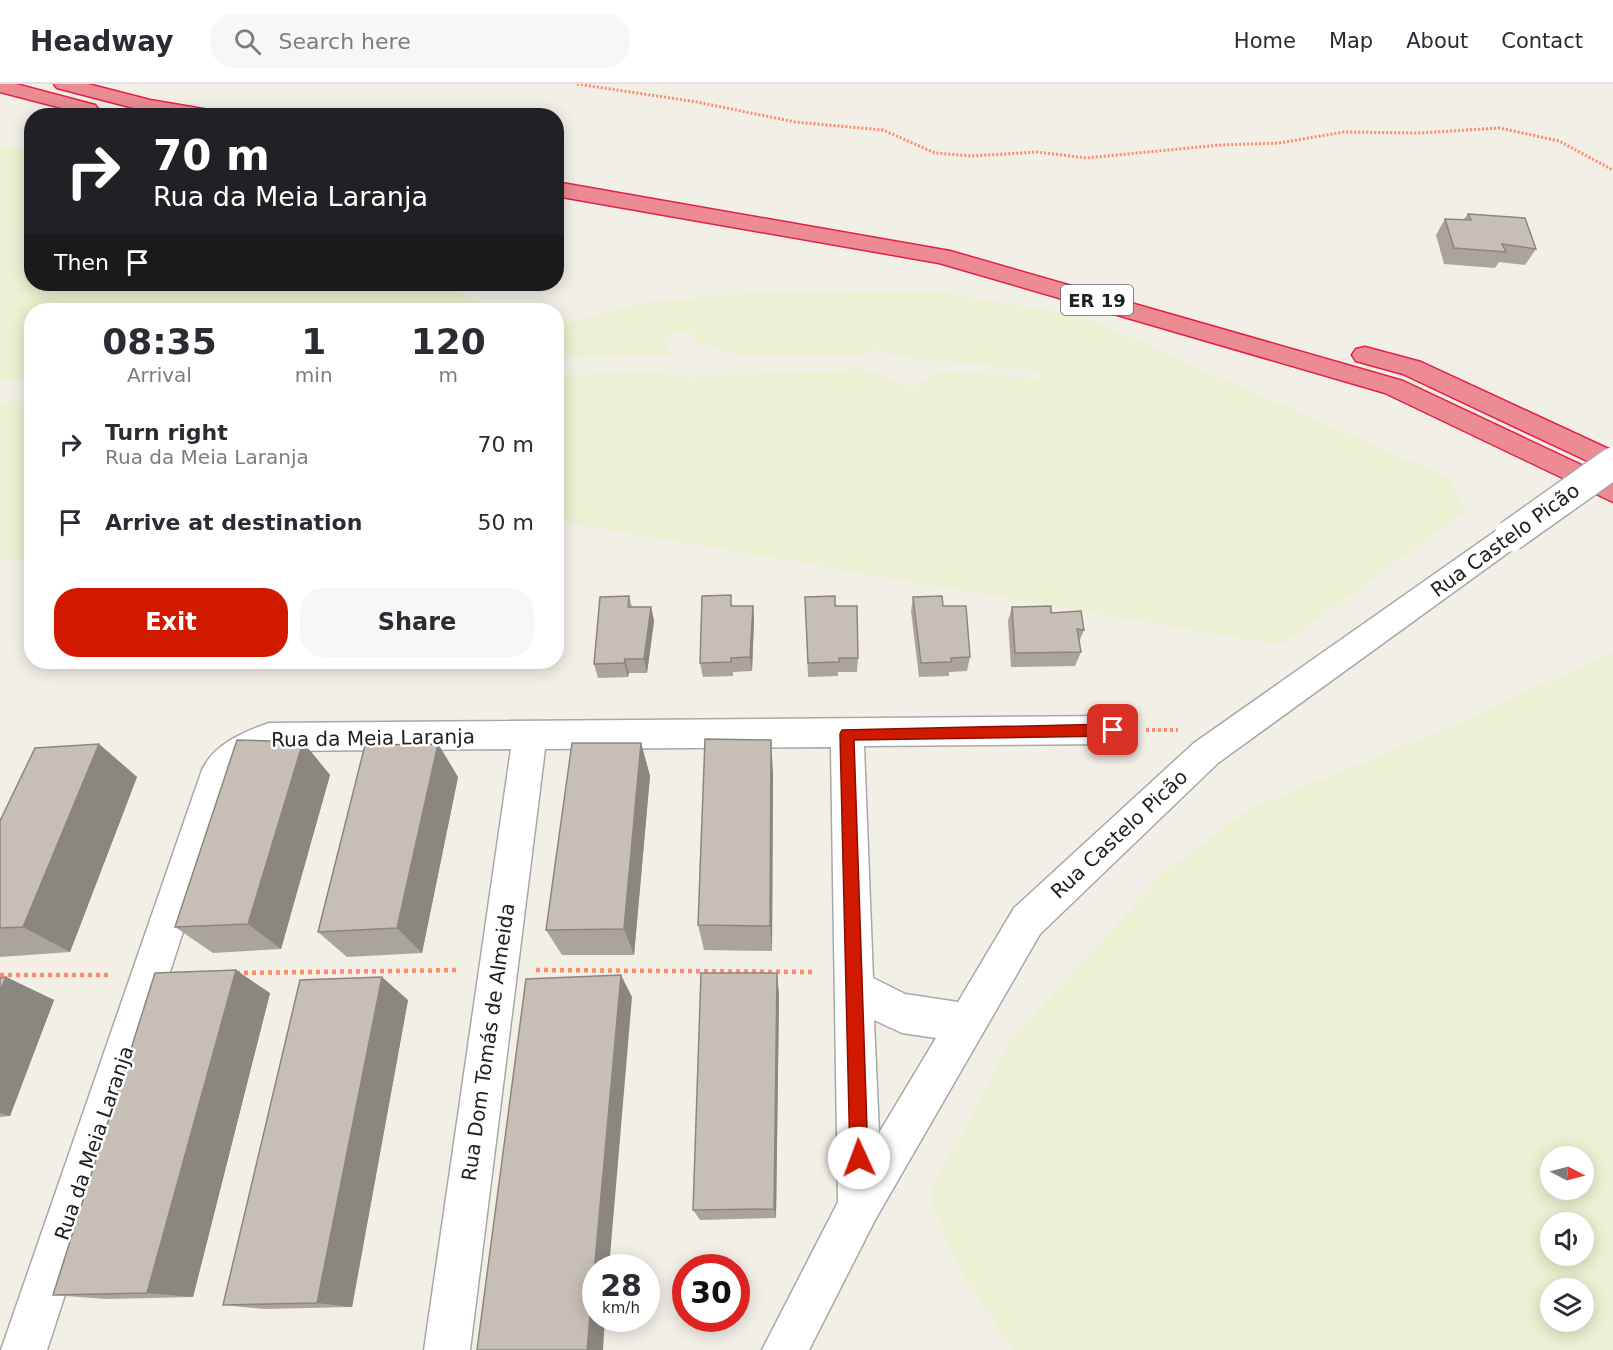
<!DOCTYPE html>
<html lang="en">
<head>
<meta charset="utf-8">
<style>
  :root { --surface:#fff; --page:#f7f7f7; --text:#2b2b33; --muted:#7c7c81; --line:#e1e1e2; --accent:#d11900 }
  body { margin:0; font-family:"DejaVu Sans",sans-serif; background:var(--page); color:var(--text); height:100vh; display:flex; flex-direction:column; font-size:22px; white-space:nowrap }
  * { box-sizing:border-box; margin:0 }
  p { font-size:20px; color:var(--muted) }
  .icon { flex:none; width:33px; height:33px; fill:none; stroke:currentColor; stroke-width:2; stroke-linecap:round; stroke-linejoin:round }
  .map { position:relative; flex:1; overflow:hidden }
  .side { position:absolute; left:24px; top:219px; width:540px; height:366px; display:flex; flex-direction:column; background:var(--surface); border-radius:24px; box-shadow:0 3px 15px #0003 }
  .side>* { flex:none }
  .hud { position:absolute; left:24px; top:24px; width:540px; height:183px; border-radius:24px; box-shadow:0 3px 15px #0003; background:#202124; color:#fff; overflow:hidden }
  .needle { width:39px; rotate:96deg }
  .fabs { position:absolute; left:1540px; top:1062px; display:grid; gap:12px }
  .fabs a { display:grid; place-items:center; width:54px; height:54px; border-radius:50%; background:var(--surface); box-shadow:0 3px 15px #0003; font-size:30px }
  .speed { position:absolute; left:582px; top:1170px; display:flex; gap:12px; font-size:30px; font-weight:700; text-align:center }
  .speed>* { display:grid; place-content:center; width:78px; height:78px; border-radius:50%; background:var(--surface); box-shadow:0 3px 15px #0003; line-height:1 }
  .speed small { font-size:15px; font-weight:400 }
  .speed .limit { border:9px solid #d22; background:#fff; color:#111 }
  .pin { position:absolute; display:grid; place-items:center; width:51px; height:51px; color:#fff; margin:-26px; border-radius:12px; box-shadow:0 3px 9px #0006 }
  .me { position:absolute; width:66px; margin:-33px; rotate:358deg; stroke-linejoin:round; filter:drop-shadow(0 0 4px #0008) }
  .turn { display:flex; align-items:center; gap:21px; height:126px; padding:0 30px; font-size:27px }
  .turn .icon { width:78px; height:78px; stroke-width:2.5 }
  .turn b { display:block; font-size:42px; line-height:51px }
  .then { display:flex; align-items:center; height:57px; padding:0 30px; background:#0003; gap:12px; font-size:22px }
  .eta { display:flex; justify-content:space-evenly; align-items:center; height:102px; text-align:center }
  .eta b { font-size:36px; font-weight:600; line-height:42px }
  .action { display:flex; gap:12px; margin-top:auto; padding:12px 30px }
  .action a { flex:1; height:69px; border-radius:24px; background:var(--accent); color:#fff; font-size:24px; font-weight:600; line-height:69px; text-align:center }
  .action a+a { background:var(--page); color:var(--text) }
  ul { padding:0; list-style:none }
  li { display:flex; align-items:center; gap:18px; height:78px; padding:0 30px }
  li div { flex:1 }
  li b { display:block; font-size:22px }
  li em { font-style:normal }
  header { display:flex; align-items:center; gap:36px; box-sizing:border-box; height:84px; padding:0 30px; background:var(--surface); border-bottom:2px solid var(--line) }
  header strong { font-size:28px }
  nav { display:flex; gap:33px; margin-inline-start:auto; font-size:21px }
  .search { width:420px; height:54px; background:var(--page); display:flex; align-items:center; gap:15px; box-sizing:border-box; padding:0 21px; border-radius:24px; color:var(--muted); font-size:22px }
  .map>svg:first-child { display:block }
  .farmland { fill:#ebf1d2; fill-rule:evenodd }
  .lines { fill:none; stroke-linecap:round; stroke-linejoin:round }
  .street-casing { stroke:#a8a8a8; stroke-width:3 }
  .highway-casing { stroke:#e51f4b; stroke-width:3 }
  .path-far2 { stroke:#ff8b6a; stroke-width:3; stroke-dasharray:2 2; stroke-linecap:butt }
  .path-far1 { stroke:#ff8b6a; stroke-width:4; stroke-dasharray:3 3; stroke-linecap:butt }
  .path { stroke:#ff8b6a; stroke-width:4.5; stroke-dasharray:4 4; stroke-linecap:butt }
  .street { fill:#fff; fill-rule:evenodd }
  .highway { fill:#ec8b92; fill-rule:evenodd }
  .street-bridge-casing { stroke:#a8a8a8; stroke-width:34; stroke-linecap:butt }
  .street-bridge { stroke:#fff; stroke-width:31 }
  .wall { fill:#aba49d }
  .shaded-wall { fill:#8b867f }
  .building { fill:#c7bfb6; stroke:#8b867f; stroke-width:1.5 }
  .route { fill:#d11900; stroke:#881000; stroke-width:1.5 }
  .labels { text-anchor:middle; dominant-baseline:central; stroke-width:5; stroke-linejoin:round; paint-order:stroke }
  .shield { fill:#fff; stroke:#646464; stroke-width:1.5 }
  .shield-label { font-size:18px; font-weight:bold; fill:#212121 }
  .street-label { font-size:20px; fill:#212121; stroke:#fff }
</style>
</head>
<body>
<header>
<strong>Headway</strong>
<div class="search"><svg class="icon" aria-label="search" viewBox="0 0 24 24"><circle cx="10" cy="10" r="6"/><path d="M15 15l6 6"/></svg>Search here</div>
<nav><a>Home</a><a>Map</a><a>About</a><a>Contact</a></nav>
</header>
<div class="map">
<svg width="1613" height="1266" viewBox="0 0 1613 1266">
  <rect width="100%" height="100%" fill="#f2efe7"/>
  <path class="farmland" d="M0,62L31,67L32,200H453L451,205L477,216L486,226H32L31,293L0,297Z
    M932,207L1055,228L1097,238L1197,284L1449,394L1466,427L1281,561L557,437L556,294L571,291L644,288L692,294L864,285L913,304L941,287L1041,295V287L894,272L878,265L864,271L738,272L698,258L692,249L674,247L662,256L672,271L557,274V239L571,238L642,219L741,210Z
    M31,316V474L0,477V319Z
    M1613,568V1266H1013L958,1182L929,1111L1012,955L1163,789L1250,725L1450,643ZM1551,1072H1584V1106H1551ZM1551,1138H1584V1172H1551ZM1551,1204H1584V1238H1551Z"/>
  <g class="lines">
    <g class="street-casing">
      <path id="street" d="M1510,441L1520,444L1525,452L1520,460L1218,679L1040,850L875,1136L809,1266H762L838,1118L831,663L545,665L470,1266H424L511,665L272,667L253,676L233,694L47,1266H1L202,686C214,660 243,648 269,639L1113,632L1125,636L1130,646L1125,656L1113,660L864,662L873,894L905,910L958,918L1014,824L1194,659L1500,444ZM874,936L902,949L936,954L879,1049Z"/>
    </g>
    <g class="highway-casing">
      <path id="highway" d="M0,0H16L95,21L98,25L95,29L88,31L81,29L0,8Z
        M54,0H88L150,16L209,26L216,28L219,32H169L149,28L57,4Z
        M556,98L950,167L1403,297L1613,396V418L1385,309L939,179L556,112Z
        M1365,263L1421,278L1613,367V389L1403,290L1356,277L1352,271L1356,265Z"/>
    </g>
    <path class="path-far2" d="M577,0L697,18L795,38L883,46L935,69L972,72L1037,68L1086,74L1220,61L1279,59L1344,48L1419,49L1500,44L1559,57L1613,86"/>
    <path class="path-far1" d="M1146,646H1178"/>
    <path class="path" d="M536,886L814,888
      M236,889L460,886
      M0,891H109"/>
    <use href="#street" class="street"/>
    <use href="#highway" class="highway"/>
    <g class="street-bridge-casing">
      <path id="street-bridge" d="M1510,452L1613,379"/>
    </g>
    <use href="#street-bridge" class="street-bridge"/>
  </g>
  <path class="wall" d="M1468,130L1536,165L1525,181L1499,178L1495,184L1444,180L1436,151L1445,135H1464Z
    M629,512L632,523H651L654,537L647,589H629L628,593L598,594L594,580Z
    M805,513L835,522L858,574L857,588H838V592L808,593Z
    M913,513L943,522L970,573L967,587L949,588V592L919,593L911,527Z
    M732,522H753L754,536L752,587L733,588V592L703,593L700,579Z
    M1012,523L1051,529L1084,546L1079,558L1081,568L1075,582L1011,583L1008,537Z
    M303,658L330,691L281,865L213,869L175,843Z
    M641,659L650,692L634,871H562L546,846Z
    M99,660L137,693L70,868L0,873V737Z
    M438,660L458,693L422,869L347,873L318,848Z
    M773,688L772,867L704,866L698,841Z
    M777,889L779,912L776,1134L700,1136L693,1126Z
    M6,893L54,916L10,1032L0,1033V894Z
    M270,909L193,1213L106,1215L53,1211Z
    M408,916L352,1223L264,1225L223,1221Z"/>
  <path class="shaded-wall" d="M753,522L754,536L752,587L750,573Z
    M651,523L654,537L647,589L644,575Z
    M625,575L629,589L628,593L624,579Z
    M771,656L773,688L772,867L770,842Z
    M303,658L330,691L281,865L248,840Z
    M641,659L650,692L634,871L624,845Z
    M99,660L137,693L70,868L23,843Z
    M438,660L458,693L422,869L397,844Z
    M236,886L270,909L193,1213L147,1209Z
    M777,889L779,912L776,1134L774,1125Z
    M621,891L632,913L609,1184H596V1234H605L603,1266H587Z
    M6,893L54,916L10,1032L0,1029V907Z
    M382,893L408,916L352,1223L317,1219Z"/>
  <path class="building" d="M1468,130L1525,134L1536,165L1502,160L1506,168L1454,164L1445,135L1471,136Z
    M731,511V522H753L750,573L731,574V578L700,579L702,512Z
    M629,512L628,523H651L644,575H625L624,579L594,580L600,513Z
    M835,512V522H857L858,574H839V578L808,579L805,513Z
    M942,512L943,522H966L970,573L951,574V578L921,579L913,513Z
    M1051,522V529L1081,527L1084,546L1077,545L1081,568L1015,569L1012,523Z
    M705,655L771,656L770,842L698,841Z
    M237,656L303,658L248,840L175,843Z
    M572,659H641L624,845L546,846Z
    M99,660L23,843L0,844V737L35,664Z
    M438,660L397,844L318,848L365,661Z
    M236,886L147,1209L53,1211L155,889Z
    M701,889H777L774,1125L693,1126Z
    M621,891L587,1266H477L526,895Z
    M6,893L0,907V894Z
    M382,893L317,1219L223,1221L300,896Z"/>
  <path class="route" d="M1113,640L1118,642L1120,646L1118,650L1113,652L854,656L868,1074L865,1080L859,1083L853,1080L850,1074L840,650L842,646Z"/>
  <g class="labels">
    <rect class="shield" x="1061" y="201" width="72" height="30" rx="4.5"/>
    <g class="shield-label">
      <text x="1097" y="216">ER 19</text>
    </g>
    <g class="street-label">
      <text transform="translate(1505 456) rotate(-36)">Rua Castelo Picão</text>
      <text transform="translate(373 654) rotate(-1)">Rua da Meia Laranja</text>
      <text transform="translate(1119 750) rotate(-43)">Rua Castelo Picão</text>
      <text transform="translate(488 958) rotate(-82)">Rua Dom Tomás de Almeida</text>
      <text transform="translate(94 1059) rotate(-71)">Rua da Meia Laranja</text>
    </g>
  </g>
</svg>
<div class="fabs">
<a><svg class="needle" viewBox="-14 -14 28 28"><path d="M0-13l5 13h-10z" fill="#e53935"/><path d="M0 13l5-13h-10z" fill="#7c7c81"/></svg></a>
<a><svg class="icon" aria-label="sound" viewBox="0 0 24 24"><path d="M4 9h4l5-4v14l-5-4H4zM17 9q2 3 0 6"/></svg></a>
<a><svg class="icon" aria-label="layers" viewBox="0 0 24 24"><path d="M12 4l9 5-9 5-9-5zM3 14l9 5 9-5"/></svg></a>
</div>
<div class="speed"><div>28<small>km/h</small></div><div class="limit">30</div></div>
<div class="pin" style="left:1113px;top:646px;background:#d93025"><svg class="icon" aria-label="arrive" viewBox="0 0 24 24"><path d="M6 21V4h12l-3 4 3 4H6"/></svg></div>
<svg class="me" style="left:859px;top:1074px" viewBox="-20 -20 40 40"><circle r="19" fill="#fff"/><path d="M0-13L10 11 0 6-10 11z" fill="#d11900"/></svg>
<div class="hud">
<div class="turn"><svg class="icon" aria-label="right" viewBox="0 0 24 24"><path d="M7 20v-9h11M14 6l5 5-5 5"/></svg><div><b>70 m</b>Rua da Meia Laranja</div></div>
<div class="then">Then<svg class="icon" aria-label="arrive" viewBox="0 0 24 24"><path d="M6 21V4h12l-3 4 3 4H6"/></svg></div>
</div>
<section class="side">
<div class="eta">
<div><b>08:35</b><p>Arrival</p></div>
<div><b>1</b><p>min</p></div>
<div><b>120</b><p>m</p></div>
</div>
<ul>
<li><svg class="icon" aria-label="right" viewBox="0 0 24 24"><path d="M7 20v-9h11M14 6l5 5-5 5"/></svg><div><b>Turn right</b><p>Rua da Meia Laranja</p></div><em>70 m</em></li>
<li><svg class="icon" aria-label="arrive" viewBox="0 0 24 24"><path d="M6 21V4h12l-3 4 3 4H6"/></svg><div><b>Arrive at destination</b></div><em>50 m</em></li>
</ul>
<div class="action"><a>Exit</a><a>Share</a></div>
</section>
</div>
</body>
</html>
